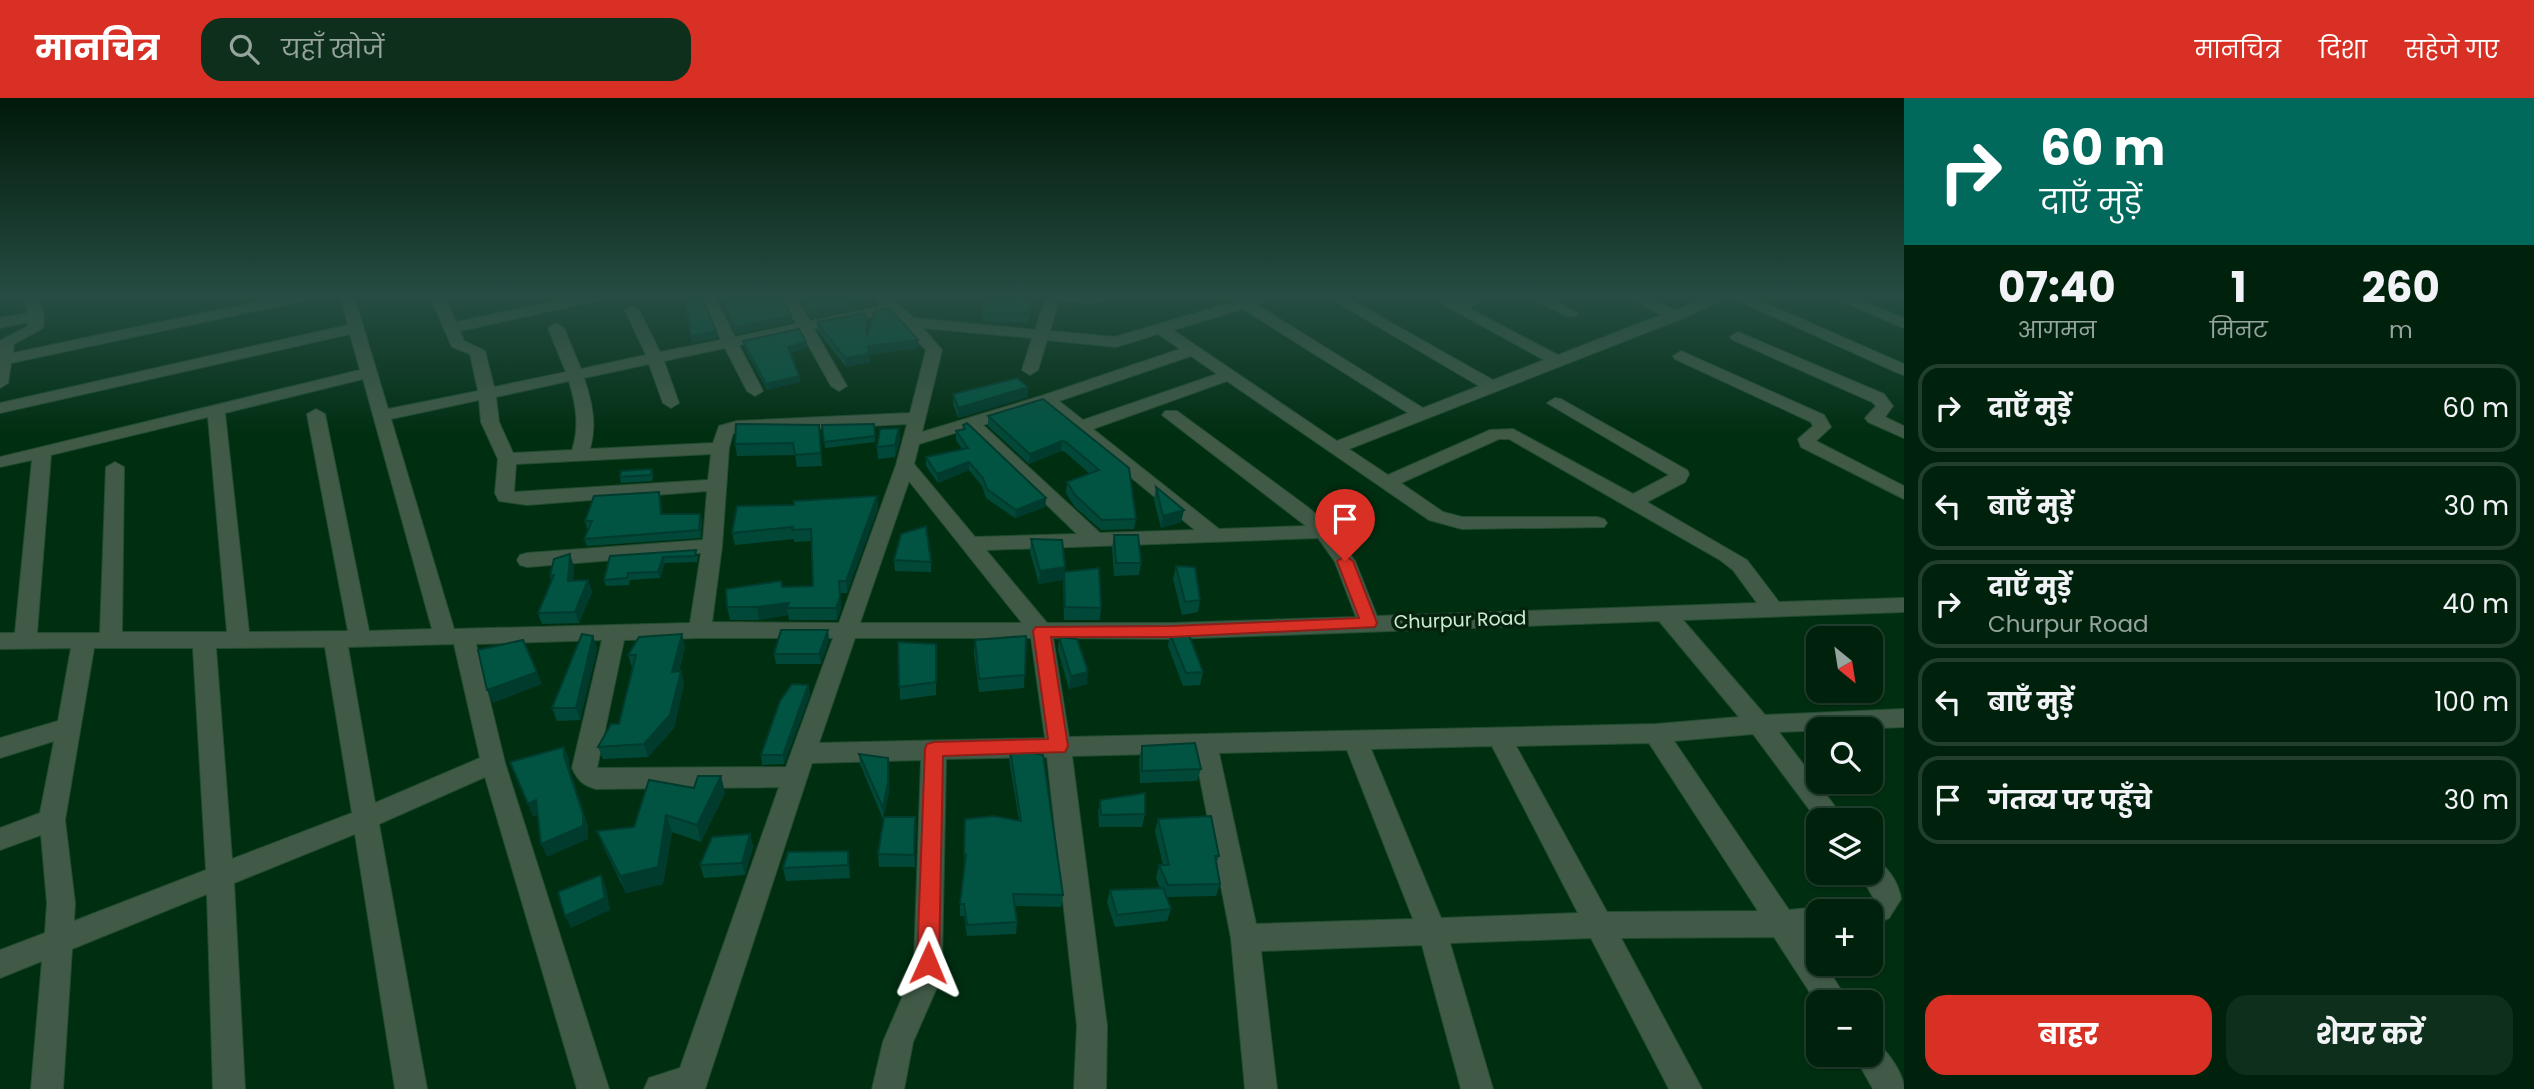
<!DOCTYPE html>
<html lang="hi">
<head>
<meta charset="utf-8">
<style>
  :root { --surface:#00220d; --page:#0e2f1b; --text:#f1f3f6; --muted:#95a49d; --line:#223f2e; --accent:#d93025 }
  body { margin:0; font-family:Poppins,"Noto Sans Devanagari",sans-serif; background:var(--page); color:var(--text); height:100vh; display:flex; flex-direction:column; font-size:26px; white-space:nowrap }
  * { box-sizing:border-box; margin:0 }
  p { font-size:23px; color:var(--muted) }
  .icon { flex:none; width:38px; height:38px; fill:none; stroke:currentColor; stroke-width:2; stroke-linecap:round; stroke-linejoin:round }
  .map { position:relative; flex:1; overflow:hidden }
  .sheet { display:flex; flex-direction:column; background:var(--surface); width:630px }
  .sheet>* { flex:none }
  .hud { background:#00695c; color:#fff; overflow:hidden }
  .needle { width:46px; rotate:150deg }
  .controls { position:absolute; left:1806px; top:528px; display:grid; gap:14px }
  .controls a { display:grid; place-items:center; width:77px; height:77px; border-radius:14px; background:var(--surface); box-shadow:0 2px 5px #0004,0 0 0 2px var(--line); font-size:35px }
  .pin { position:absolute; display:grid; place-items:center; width:60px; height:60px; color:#fff; margin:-72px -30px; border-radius:50% 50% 50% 0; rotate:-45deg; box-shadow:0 0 7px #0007 }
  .pin .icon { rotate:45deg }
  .me { position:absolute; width:77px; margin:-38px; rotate:1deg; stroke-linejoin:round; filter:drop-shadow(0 0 5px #0008) }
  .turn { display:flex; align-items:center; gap:24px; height:147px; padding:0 21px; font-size:32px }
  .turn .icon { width:91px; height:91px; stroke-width:2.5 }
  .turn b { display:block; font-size:49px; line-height:60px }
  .eta { display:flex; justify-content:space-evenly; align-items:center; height:119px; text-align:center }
  .eta b { font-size:42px; font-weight:700; line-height:49px }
  .cta { display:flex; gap:14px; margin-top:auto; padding:14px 21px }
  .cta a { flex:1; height:80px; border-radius:21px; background:var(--accent); color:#fff; font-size:28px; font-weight:700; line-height:80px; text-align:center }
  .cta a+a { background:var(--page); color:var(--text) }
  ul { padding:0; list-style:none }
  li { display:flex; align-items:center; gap:21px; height:88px; margin:0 14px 10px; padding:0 7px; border:4px solid var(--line); border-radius:21px }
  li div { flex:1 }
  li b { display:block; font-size:26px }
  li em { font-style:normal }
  header { display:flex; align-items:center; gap:42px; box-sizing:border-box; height:98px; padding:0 35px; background:var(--accent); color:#fff }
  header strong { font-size:33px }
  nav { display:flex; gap:38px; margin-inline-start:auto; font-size:24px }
  .search { width:490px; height:63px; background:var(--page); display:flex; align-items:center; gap:18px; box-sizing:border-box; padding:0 24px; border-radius:21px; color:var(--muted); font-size:26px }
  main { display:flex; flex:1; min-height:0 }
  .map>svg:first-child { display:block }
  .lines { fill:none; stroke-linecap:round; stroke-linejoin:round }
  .minor-casing { stroke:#214c30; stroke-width:2 }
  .minor { fill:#415a47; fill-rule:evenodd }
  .wall { fill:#024839 }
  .shaded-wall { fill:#013b2e }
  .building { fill:#025442; stroke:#013b2e; stroke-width:2 }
  .route { fill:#d93025; stroke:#8d1f18; stroke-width:2 }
  .labels { text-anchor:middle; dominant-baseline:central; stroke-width:7; stroke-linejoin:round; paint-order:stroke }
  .street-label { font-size:19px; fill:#cce9d1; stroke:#04220d }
</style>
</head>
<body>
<header>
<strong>मानचित्र</strong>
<div class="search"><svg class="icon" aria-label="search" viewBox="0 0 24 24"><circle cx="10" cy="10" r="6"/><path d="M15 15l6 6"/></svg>यहाँ खोजें</div>
<nav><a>मानचित्र</a><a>दिशा</a><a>सहेजे गए</a></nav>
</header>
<main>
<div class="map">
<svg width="1904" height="991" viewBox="0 0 1904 991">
  <rect width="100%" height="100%" fill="#002e11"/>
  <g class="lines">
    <g class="minor-casing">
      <path id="minor" d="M25,198H39L44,218L43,230L14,246L13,255L285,198H314L307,202L11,265L8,285L0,290V243L28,228V224L0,230V220L28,215Z
        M340,198H354L388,311L478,293L470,256L452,249L430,198H444L456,224L579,198H607L600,202L460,233L464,243L485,253L494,289L566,274L548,230L556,225L564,230L581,271L646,257L625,212L632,208L639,212L660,254L721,242L700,198H714L735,239L796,226L781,198H795L810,223L882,208L872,198H888L914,220L1035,232L1045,202L1041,198H1117L1115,201L1090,205L1059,203L1050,233L1115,239L1233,204L1234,199L1277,198L1257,207L1423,310L1479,288L1326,198H1344L1493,282L1544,262L1428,198H1446L1457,204L1472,198H1493L1468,210L1558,257L1661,217L1626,198H1645L1675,212L1709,198H1749L1904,266V277L1898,275L1730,199L1681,221L1349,351L1388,377L1490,332L1513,331L1633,396L1669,377L1547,305L1555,300L1561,301L1687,372L1689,376L1685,384L1647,404L1747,462L1779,504L1904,500V514L1683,522L1765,617L1904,611V629L1779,634L1846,723H1818L1753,636L1674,643L1789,812L1818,809L1828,813L1818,814V835L1805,836L1818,856V866H1825L1849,905H1818V907L1774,839L1621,840L1702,991H1669L1591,840L1450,845L1493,991H1461L1422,847L1261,853L1277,991H1245L1231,840L1195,655L1072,658L1107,928L1106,991H1074L1077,928L1047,659L946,661L942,865L938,887L913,944L904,991H872L883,944L908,886L914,865L921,662L812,665L705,991H644L649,980L680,970L779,689L596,691C583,687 578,683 572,670L602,542L476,546L505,665L609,991H577L485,679L379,726L427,991H395L355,736L234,785L245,991H213L207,796L72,851L63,991H31L42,863L0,880V852L45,835L47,805L41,737L0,752V730L40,715L54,643L0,660V640L58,623L71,550L0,551V535H15L32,362L0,369V359L360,272L350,236L0,315V305L348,227ZM1243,211L1408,315L1337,343L1173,232ZM890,215L926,252L910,315L737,323L719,328L713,345L590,351C597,326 592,304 584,280L649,266L663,305L671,310L679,305L664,263L725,250L747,293L755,298L763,293L739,247L801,234L831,288L839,293L847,288L814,231ZM923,230L1032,240L1022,272L1030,277L1038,272L1047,242L1116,249L1158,236L1180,251L1041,298L922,334L942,252ZM1191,258L1217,276L1083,322L1059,303ZM363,281L432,531L369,533L325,316L316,311L307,316L348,533L249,534L225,315ZM569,283C576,307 580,328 572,352L513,355L499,324L496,299ZM1227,283L1429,422L1462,431L1604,429L1607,425L1604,421L1597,419H1462L1443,414L1401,385L1499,341H1509L1720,462L1733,472L1757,505L1377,518L1355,463L1331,430L1309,410L1177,313H1165L1162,317L1306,428L1219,431L1093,331ZM479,302L481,324L498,361L495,395L499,403L527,407L707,393L703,442L527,455L520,457L517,462L520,467L527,469L701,455L690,525L454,531L391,321ZM1044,308L1195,432L1100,435L983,327ZM208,319L227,534H122L124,369L115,364L106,369L100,535H37L51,357ZM907,326L896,367L839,525L712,524L722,448L729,350L733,335ZM968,331L1077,436L975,439L914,366L919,346ZM711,356L708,382L514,394L516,366ZM909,383L1022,525H860ZM1318,440L1335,464L1356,519L1172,525H1047L986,452ZM1659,523L1739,619L1656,626L1069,639L1053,540L1172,541ZM700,540H833L786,669L597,670L624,542ZM855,540H1031L1045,640L819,645ZM454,546L480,660L375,705L348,549ZM325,549L352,715L232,761L216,550ZM94,550H193L206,772L74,823L75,805L65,722ZM1649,645L1758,813L1607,814L1516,648ZM1492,648L1578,815L1441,820L1371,651ZM1347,652L1413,821L1256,826L1219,655Z
        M1528,198H1547L1578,215L1576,218H1566Z
        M1829,198H1850L1904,220V230Z
        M1738,234L1884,296L1893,308L1885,319L1904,328V340L1868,324L1865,320L1876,308L1872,304L1733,242L1730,239Z
        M1681,253L1824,317L1831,329L1816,343L1904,388V401L1801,349L1798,341L1813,328L1811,324L1675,261L1673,258Z
        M1871,760C1887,766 1899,785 1901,801L1889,820L1871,828V814H1858L1861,806L1873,799L1859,775H1871Z
        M1871,942C1885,948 1904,975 1904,991H1873L1854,957H1871Z"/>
    </g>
    <use href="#minor" class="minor"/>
  </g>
  <path class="wall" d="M717,198H781L792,224L736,236Z
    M798,198H863L864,209L811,220Z
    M892,198H912L907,210Z
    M981,198H1035L1028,224H983Z
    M817,224L867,239L918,250L869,257L870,264L846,269L818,233Z
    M743,243L806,244L807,250L790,255L800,284L767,292L744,249Z
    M1028,289V299L958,320L953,306V296Z
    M1043,301L1136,421L1134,431L1101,432L1074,408L1066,395L1067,384L1090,376L1065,354L1061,353L1029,366L988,328V318Z
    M874,326L875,344L825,350L822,327Z
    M819,327L822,368L797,369L795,357L737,358L735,346Z
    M963,327L1046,400L1045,409L1015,420L986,400L982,388L969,372L938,385L926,368V359L962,351L956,342V333L963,331Z
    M899,330L900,342L895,359L878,361L877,349Z
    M652,371L653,378L652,383L621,385L620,379Z
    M1156,389L1184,412L1181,424L1161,430L1154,402Z
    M877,398L878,410L847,495H840L841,511L837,522H789L788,517L759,522H730L727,509L782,489L813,488L812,443L794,444V441L735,447L732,435L794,407Z
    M661,401L662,416L702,423L701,440L587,448L584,441L589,430L587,431L585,423Z
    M1114,437L1141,465L1139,477L1114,478L1112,450Z
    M1031,441L1065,469L1064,474L1101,510L1100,522H1064L1063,482L1039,486L1030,454Z
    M610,458H698L697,464L665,465L660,480L630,482L629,487L606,488L604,482Z
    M894,462L931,464V474L895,473Z
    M574,468L573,483L588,482L592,494L579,525L542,526L538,515L552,483L550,478Z
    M1176,468L1200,502L1198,514L1182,517L1173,481Z
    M828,532L829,543L821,566H776L774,556Z
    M1170,536L1203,574L1200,587L1183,588L1168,548Z
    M593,538L597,551L580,622L557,623L552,610Z
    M1026,538L1024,590L979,594L974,555L975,542Z
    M1059,539L1087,586L1069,591L1058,552Z
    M898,544L936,546V597L900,602Z
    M685,549L679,573H681L684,586L674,630L648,659L603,661L598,649L619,626L632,570L628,557Z
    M808,587L810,597L784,666L762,667L761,657Z
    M1142,648L1201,671L1197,683L1140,685L1139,661Z
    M1010,650L1063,797L1061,809L1015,808L1017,824L1016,836L967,838L964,818H960V806L965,768H964L965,721L1019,722L1009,662Z
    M859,656L888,660L889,695L883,721L860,666Z
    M721,678L725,695L701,744L672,734L663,786L626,795L604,750L597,733L634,729L694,690Z
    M1100,702L1145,716L1142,729H1099L1098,714Z
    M915,719V769H879L878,756Z
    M1158,721L1219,758L1217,764L1220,786L1216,798L1166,799L1171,811L1167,823L1115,829L1107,804L1110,792L1160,790L1156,780L1159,767H1163L1155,733Z
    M750,736L753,749L745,777L704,780L700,767Z
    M848,753L850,780L786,783L783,770Z"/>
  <path class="shaded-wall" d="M907,198H912L907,210L906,199Z
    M1033,198H1035L1028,224L1029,215Z
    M864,203V209L811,220V213Z
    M791,218L792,224L736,236L735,229Z
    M716,233L717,240L692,245L691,238Z
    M918,242V250L869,257L870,264L846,269L845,260L868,248Z
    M806,244L807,250L789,255L788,249Z
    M799,278L800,284L767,292L766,286Z
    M1028,289V299L958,320V310Z
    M899,330L900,342L895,359V347Z
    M1062,343L1061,353L1029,366L1030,356Z
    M969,364V372L938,385L937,376Z
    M877,398L878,410L847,495L846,483Z
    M1046,400L1045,409L1015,420L1016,412Z
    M1184,412L1181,424L1161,430L1163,418Z
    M700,416L702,423L701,440L699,432Z
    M570,456L574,468L572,495L568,483Z
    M663,459L665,465L660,480L658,474Z
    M1065,469L1063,482L1039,486L1040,473Z
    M588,482L592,494L579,525L575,514Z
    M839,483L841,511L837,522L836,510Z
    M789,505L787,510L788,517L759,522L757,509Z
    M828,532L829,543L821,566L819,556Z
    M682,536L685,549L675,587L672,574Z
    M593,538L597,551L580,622L576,610Z
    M681,573L684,586L674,630L648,659L644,646Z
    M537,574L542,586L493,605L487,592Z
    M1088,574L1087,586L1069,591L1071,578Z
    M808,587L810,597L784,666L783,657Z
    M564,649L569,661L570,671L588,728V741L547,759L541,746Z
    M888,660L889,695L883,721V710Z
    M721,678L725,695L701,744L697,727Z
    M536,702L542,715L533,719L528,706Z
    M666,717L672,734L663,786L626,795L620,778Z
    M915,719L916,731L915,769L914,757Z
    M750,736L753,749L745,777L742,765Z
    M601,777L606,789L610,812L571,830L565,818Z"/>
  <path class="building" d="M686,198H701L716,233L691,238L688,217H686Z
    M719,198H781L791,218L735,229Z
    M801,198H863L864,203L811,213Z
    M982,198H1033L1029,215H983Z
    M889,210L918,242L868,248L869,256L845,260L817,224L865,215L867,239L875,212Z
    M799,231L806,244L788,249L799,278L766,286L743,243Z
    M1017,280L1028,289L958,310L953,296Z
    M1043,301L1129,370L1136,421L1102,422L1075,397L1067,384L1099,372L1066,344L1062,343L1030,356L988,318Z
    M967,325L1046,400L1016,412L987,391L983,380L969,364L937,376L926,359L968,350L956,333L965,331L963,327Z
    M736,326L819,327L821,355L795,357L793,345L735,346Z
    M874,326L875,338L824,344L822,327Z
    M899,330L895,347L877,349L880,331Z
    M652,371L651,377L620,379L621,373Z
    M1156,389L1184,412L1163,418Z
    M659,394L661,416H700L699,432L584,441L592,423H585L594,398Z
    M877,398L846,483H839L840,499L836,510H787L789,505L757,509H727L726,491L781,483L782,489L813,488L811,431L792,432L793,429L732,435L737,408L794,407V403Z
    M926,428L931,464L894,462L901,436Z
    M1114,437H1138L1141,465H1116Z
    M1031,441L1062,442L1065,469L1040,473Z
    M696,452L695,458L663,459L658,474L628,475L627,480L604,482L610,458Z
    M570,456L568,483L588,482L575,514L538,515L554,477L550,478L554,461Z
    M1176,468L1195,469L1200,502L1185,504Z
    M1099,470L1101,510L1065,509L1064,474Z
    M781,532H828L819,556H774Z
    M1188,534L1203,574L1186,575L1170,536Z
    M582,536L593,538L576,610H552Z
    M682,536L672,574L681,573L670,617L644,646L598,649L611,626H619L636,557H628L639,539Z
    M1026,538L1025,577L979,581L975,542Z
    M1059,539L1077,541L1088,574L1071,578Z
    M523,542L537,574L487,592L478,552Z
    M898,544L936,546V584L899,589Z
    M792,586L808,587L783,657H761L780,603Z
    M1195,645L1201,671L1142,673V648Z
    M564,649V658L583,716V728L541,746L536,702L528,706L510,664Z
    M1010,650L1043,657L1063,797L1013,796L1017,824L967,827L964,806H960L966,756H964L965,721L994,718L1021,723Z
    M859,656L888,660V684L883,710Z
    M698,678H721L697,727L666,717L658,769L620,778L597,733L634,729L649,682L694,690Z
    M1145,695V716L1101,717L1100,702Z
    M1211,718L1219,758H1215L1220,786L1168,787L1159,767H1169L1158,721Z
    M884,719H915L914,757L878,756Z
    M750,736L742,765L700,767L712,739Z
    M848,753V767L783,770L788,754Z
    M601,777L605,800L565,818L558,794Z
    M1163,790L1171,811L1117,817L1110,792Z"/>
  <linearGradient id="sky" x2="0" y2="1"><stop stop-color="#001909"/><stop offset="0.59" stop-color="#264c43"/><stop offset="1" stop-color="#264c43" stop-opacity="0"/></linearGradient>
  <rect width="1904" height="337" fill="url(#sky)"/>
  <path class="route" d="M1345,458L1353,463L1377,525L1375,529L1171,539H1051L1068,648L1065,654L943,658L939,865L936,873L928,876L921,873L917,865L925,651L927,646L934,644L1048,641L1033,533L1036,529L1171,528L1359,520L1337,463Z"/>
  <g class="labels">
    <g class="street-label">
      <text transform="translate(1460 522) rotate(-2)">Churpur Road</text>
    </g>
  </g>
</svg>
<div class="controls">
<a><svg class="needle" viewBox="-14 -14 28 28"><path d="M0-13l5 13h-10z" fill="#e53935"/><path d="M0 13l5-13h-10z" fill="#95a49d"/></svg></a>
<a><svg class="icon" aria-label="search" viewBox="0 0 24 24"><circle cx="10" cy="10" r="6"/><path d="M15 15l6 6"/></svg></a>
<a><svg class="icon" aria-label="layers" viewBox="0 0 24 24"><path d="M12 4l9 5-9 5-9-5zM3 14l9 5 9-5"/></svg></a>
<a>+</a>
<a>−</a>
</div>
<div class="pin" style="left:1345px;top:463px;background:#d93025"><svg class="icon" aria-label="arrive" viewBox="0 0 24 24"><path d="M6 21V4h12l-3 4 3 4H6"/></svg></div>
<svg class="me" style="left:928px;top:865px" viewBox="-20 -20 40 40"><path d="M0-17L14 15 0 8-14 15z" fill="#d93025" stroke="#fff" stroke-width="4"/></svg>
</div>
<section class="sheet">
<div class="hud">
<div class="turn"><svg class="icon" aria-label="right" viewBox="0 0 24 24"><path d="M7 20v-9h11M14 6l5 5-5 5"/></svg><div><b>60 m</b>दाएँ मुड़ें</div></div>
</div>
<div class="eta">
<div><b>07:40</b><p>आगमन</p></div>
<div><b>1</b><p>मिनट</p></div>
<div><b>260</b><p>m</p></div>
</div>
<ul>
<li><svg class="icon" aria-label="right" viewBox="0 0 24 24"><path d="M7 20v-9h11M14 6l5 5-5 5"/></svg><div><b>दाएँ मुड़ें</b></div><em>60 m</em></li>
<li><svg class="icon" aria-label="left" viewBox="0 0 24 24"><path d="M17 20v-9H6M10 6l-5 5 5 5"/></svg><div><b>बाएँ मुड़ें</b></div><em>30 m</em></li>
<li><svg class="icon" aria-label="right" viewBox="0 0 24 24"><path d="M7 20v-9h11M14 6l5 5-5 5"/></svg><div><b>दाएँ मुड़ें</b><p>Churpur Road</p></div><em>40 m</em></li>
<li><svg class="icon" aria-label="left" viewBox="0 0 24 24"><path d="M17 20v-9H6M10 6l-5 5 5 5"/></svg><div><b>बाएँ मुड़ें</b></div><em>100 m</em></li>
<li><svg class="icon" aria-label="arrive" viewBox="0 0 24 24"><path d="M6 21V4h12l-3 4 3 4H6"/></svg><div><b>गंतव्य पर पहुँचे</b></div><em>30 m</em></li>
</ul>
<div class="cta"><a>बाहर</a><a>शेयर करें</a></div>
</section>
</main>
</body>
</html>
